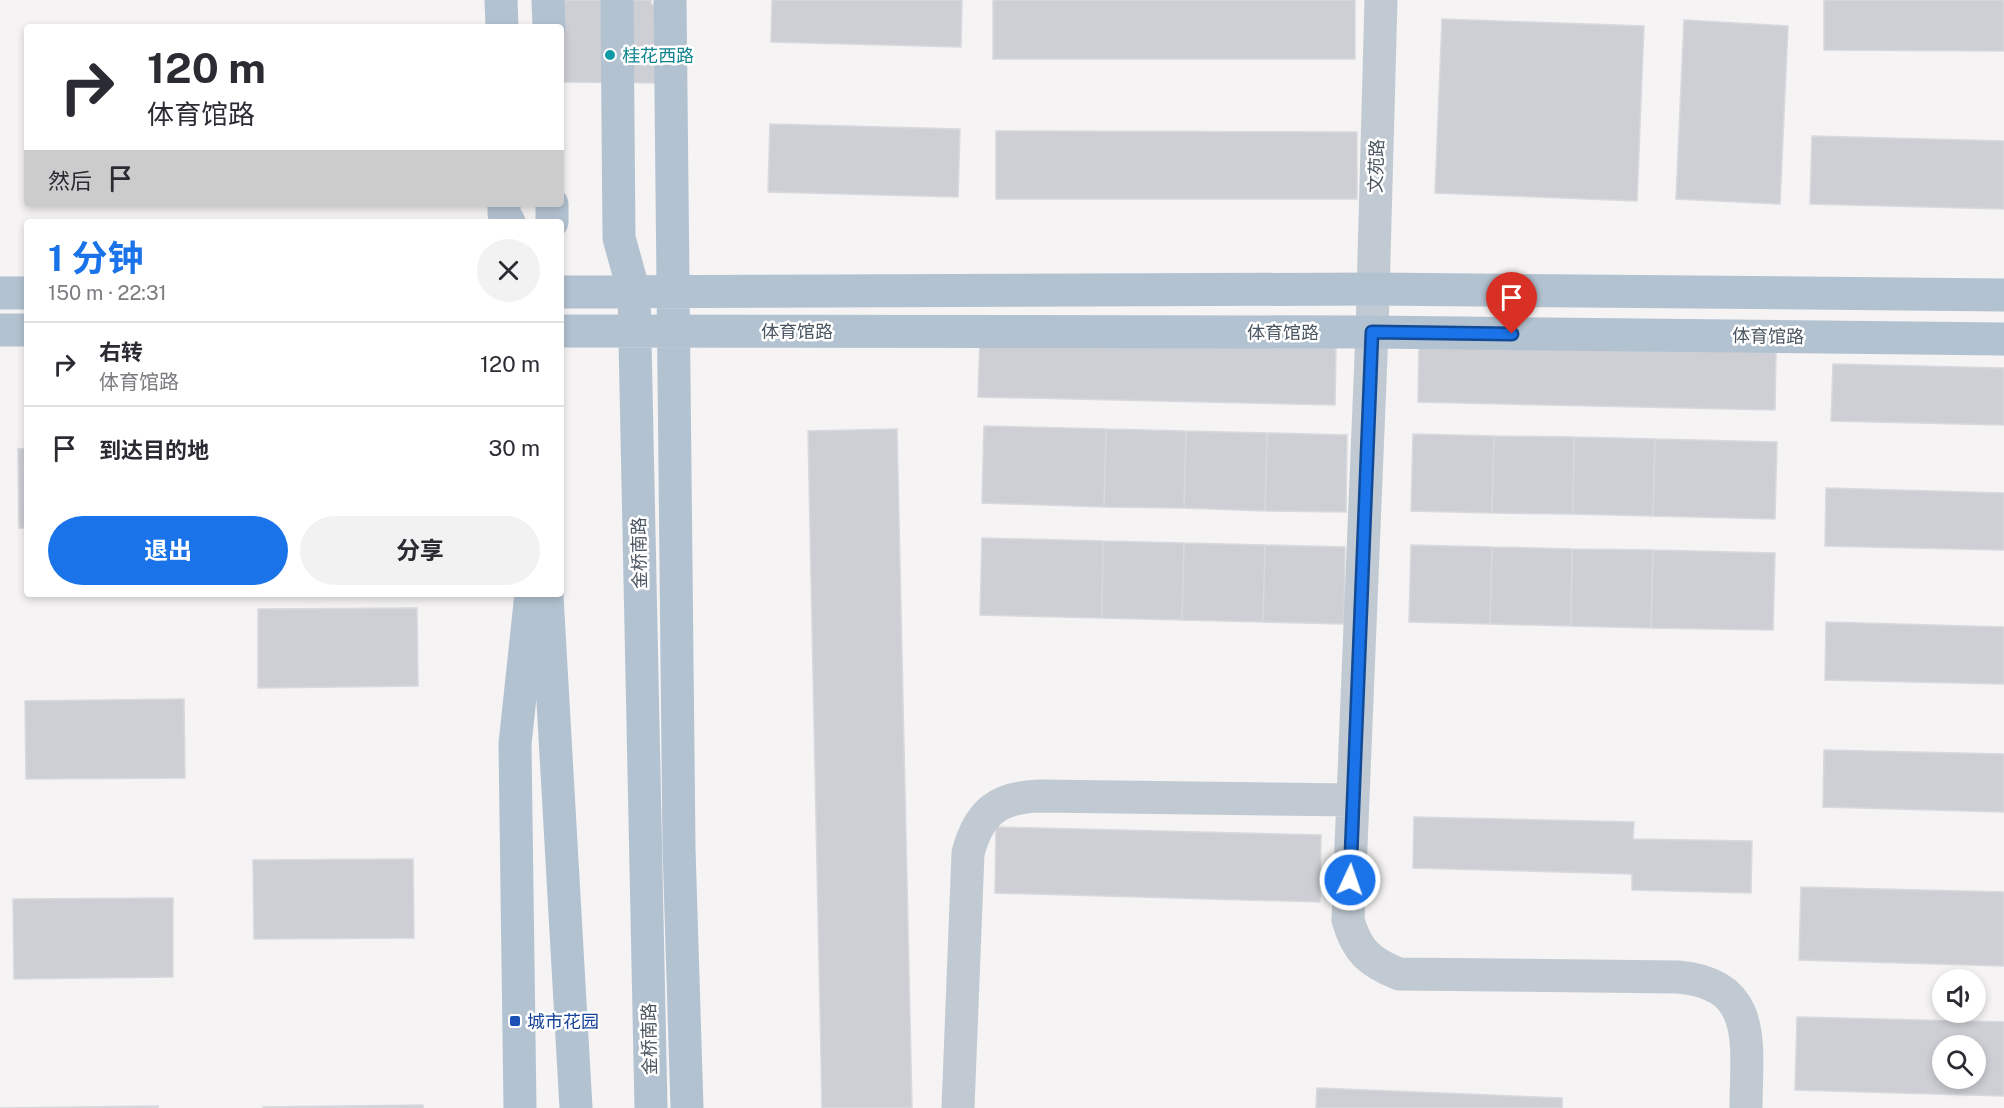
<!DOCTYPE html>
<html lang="zh">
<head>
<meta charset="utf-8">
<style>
  :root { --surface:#fff; --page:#f2f2f3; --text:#2b2b33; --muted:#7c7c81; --line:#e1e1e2; --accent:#1a73e8 }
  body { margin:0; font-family:"Public Sans","Noto Sans SC",sans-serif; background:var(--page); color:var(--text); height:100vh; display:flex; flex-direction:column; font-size:22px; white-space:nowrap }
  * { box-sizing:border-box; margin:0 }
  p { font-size:20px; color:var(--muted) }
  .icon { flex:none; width:33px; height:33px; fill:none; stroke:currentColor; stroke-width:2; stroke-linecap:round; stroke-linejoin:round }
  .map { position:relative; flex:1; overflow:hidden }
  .panel { position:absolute; left:24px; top:219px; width:540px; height:378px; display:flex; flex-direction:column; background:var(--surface); border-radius:6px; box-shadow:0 3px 9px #0003 }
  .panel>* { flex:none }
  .hud { position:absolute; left:24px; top:24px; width:540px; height:183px; border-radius:6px; box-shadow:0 3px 9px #0003; background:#fff; color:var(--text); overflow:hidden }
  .tools { position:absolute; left:1932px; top:969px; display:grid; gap:12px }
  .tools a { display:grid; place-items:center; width:54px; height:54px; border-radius:50%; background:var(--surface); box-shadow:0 3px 9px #0003; font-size:30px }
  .pin { position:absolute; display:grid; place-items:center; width:51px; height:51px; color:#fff; margin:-62px -26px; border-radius:50% 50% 50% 0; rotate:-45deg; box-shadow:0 0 6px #0007 }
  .pin .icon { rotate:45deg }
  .me { position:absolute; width:66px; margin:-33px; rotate:3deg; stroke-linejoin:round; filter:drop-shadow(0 0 4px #0008) }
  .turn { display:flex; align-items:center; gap:21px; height:126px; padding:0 24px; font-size:27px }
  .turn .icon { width:78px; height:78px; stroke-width:2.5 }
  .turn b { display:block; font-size:42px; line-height:51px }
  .then { display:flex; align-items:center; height:57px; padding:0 24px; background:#0003; gap:12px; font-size:22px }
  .round { display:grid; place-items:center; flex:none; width:63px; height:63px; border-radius:32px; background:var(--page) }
  .head { display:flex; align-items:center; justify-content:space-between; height:102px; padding:0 24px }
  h1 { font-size:36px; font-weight:700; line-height:45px; color:var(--accent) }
  .cta { display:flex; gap:12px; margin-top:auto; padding:12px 24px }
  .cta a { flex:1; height:69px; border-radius:36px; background:var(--accent); color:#fff; font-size:24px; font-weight:700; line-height:69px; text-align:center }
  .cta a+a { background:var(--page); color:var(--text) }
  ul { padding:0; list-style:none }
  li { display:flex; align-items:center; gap:18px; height:84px; padding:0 24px; border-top:2px solid var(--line) }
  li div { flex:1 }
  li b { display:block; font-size:22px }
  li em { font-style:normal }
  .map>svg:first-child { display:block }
  .building { fill:#cdcfd5; stroke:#d7d9de; stroke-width:1.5; fill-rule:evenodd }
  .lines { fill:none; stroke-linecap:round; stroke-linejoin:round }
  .minor { stroke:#c1cad2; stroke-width:33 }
  .major { stroke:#b3c2d1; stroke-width:33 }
  .route-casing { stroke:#114b97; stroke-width:15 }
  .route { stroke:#1a73e8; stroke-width:10 }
  .culture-dot { fill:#0f9aa8; stroke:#fff; stroke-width:2 }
  .transit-dot { fill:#1a4fb4; stroke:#fff; stroke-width:2 }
  .labels { text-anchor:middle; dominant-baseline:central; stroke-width:5; stroke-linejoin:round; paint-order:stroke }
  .culture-label { font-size:18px; fill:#0d838f; stroke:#fff; text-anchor:start }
  .street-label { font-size:18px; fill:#4a5661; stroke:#fff }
  .transit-label { font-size:18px; fill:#164399; stroke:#fff; text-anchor:start }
</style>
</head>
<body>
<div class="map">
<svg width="2004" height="1108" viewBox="0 0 2004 1108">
  <rect width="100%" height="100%" fill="#f5f3f3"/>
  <path class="building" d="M545,0H651V4L659,8L660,83L561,82V27Z
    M772,0H962L961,47L771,42Z
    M993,0H1355V59H993Z
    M1824,0H2004V51L1824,50Z
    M1442,19L1644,26L1637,201L1435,193Z
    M1684,20L1788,26L1780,204L1676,199Z
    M770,124L960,129L958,197L768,192Z
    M996,131L1357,132V199H996Z
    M1812,136L2004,141V209L1810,204Z
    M980,338L1336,346L1335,405L978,397Z
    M1419,343L1776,352L1775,410L1418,402Z
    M1833,364L2004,368V425L1831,421Z
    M984,426L1106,429L1104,507L982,503Z
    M897,429L912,1108H822L808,431Z
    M1106,429L1186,431L1184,508L1104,507Z
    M1186,431L1267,433L1265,511L1184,508Z
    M1267,433L1347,435L1346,512L1265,511Z
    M1413,434L1494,436L1492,513L1411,511Z
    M1494,436L1574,437L1573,514L1492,513Z
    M1574,437L1655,439L1653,516L1573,514Z
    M1655,439L1777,442L1775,519L1653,516Z
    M27,448V528H19L18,449Z
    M1826,488L2004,493V550L1825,546Z
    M982,538L1103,541L1102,618L980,615Z
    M1103,541L1184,543L1182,620L1102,618Z
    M1184,543L1265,545L1263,622L1182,620Z
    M1265,545L1345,547L1344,624L1263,622Z
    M1411,545L1492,547L1490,624L1409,622Z
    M1492,547L1572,549L1571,626L1490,624Z
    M1572,549L1653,550L1651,628L1571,626Z
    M1653,550L1775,553L1773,630L1651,628Z
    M417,608L418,686L258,688V609Z
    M1826,622L2004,627V684L1825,680Z
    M184,699L185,778L26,779L25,701Z
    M1824,750L2004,754V812L1823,807Z
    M1414,817L1634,822L1633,839L1752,841L1751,893L1632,890V874L1413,868Z
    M996,827L1321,835L1320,902L995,893Z
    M413,859L414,938L254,939L253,860Z
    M1801,887L2004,892V966L1799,960Z
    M173,898V977L14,979L13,899Z
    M1797,1017L2004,1022V1096L1795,1090ZM1942,1046H1976V1078H1942Z
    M1317,1088L1562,1098V1108H1316Z
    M423,1105V1108H263V1107Z
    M158,1106V1108H0Z"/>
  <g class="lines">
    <path class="minor" d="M1381,0L1372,332L1348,920C1357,951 1369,962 1399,974L1678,977C1760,984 1746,1046 1746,1108
      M958,1108L968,853C979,812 998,797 1040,796L1353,800"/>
    <path class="major" d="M501,0L502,27
      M548,0L549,27
      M617,0L619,238L634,292L651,1108
      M670,0L679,848L687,1108
      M504,204V214L509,222
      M552,222V204
      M561,292L1373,289L2004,295
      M0,293H27
      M0,330H27
      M561,331L1372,332L2004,339
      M547,596L576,1108
      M520,1108L515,744L531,594"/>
  </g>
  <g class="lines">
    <g class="route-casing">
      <path id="route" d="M1350,880L1372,332L1512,334"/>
    </g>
    <use href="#route" class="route"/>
  </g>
  <circle class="culture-dot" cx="610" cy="55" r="6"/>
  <rect class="transit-dot" x="509" y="1015" width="12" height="12" rx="3"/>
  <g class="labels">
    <g class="culture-label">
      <text x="622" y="55">桂花西路</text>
    </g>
    <g class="street-label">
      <text transform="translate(1376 166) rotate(-88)">文苑路</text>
      <text x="797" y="331">体育馆路</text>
      <text x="1283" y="332">体育馆路</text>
      <text transform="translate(1768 336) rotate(1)">体育馆路</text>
      <text transform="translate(639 553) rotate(-91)">金桥南路</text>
      <text transform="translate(649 1039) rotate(-91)">金桥南路</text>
    </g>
    <g class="transit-label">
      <text x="527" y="1021">城市花园</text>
    </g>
  </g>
</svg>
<div class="tools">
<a><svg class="icon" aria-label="sound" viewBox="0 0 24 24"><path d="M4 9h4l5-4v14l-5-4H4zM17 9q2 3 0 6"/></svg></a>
<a><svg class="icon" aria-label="search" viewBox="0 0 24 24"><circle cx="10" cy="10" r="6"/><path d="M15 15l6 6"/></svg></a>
</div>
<div class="pin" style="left:1512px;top:334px;background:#d93025"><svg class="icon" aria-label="arrive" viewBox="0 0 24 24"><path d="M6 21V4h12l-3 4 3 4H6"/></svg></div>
<svg class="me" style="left:1350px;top:880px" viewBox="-20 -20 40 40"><circle r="17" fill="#1a73e8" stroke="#fff" stroke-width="3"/><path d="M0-11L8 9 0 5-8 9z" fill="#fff"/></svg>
<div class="hud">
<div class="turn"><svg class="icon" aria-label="right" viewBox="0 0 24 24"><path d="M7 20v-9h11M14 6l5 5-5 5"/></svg><div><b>120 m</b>体育馆路</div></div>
<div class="then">然后<svg class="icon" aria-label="arrive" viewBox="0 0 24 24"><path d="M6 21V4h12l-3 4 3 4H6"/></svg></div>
</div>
<section class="panel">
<div class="head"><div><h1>1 分钟</h1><p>150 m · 22:31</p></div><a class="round"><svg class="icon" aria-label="close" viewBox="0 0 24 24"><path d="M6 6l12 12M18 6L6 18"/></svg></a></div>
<ul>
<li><svg class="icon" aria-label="right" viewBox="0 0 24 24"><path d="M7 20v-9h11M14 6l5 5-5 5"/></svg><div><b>右转</b><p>体育馆路</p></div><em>120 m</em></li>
<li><svg class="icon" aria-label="arrive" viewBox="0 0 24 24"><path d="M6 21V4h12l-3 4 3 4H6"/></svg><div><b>到达目的地</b></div><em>30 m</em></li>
</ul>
<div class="cta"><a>退出</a><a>分享</a></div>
</section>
</div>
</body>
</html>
